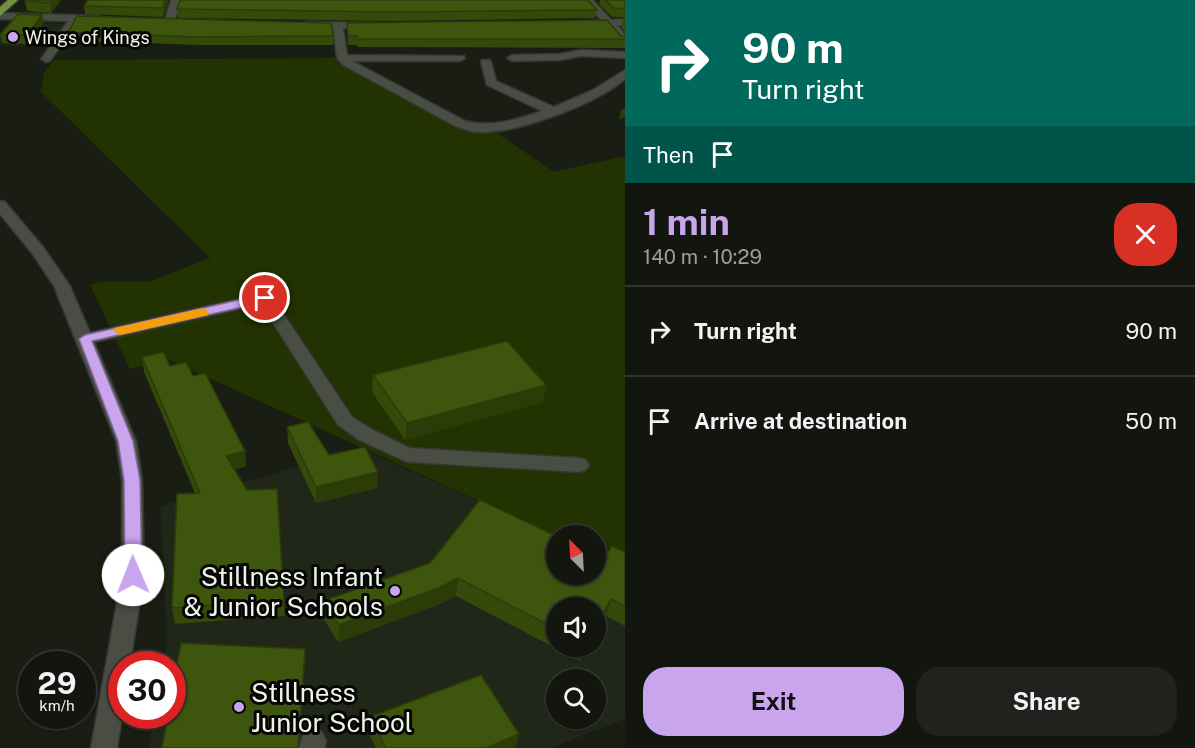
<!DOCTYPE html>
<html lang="en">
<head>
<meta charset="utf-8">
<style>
  :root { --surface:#13160f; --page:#20231d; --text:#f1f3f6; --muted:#9d9f9e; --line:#32352f; --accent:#c9a5ee }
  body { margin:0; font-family:"Public Sans",sans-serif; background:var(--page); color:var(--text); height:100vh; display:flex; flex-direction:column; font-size:22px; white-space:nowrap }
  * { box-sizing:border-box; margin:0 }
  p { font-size:20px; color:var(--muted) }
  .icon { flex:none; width:33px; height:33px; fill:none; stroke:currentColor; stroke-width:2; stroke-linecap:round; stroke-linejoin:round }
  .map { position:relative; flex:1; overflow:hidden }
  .panel { display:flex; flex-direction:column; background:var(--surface); width:570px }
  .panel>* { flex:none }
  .banner { background:#00695c; color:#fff; overflow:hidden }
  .needle { width:39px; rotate:336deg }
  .controls { position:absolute; left:546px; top:525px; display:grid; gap:12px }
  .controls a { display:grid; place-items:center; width:60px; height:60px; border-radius:50%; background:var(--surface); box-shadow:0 2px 4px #0004,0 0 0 2px var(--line); font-size:30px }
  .speed { position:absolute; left:18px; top:651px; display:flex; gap:12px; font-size:30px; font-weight:700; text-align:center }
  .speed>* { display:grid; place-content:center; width:78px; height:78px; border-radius:50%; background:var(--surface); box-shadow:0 2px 4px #0004,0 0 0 2px var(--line); line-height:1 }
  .speed small { font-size:15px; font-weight:400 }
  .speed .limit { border:9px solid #d22; background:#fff; color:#111 }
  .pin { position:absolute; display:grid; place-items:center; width:51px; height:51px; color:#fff; margin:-26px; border:3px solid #fff; border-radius:50%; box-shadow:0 2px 6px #0007 }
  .me { position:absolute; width:66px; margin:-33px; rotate:359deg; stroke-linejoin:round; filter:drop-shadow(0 0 4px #0008) }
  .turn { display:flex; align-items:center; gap:21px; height:126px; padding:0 18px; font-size:27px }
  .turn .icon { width:78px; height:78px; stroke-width:2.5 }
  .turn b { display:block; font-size:42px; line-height:51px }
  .then { display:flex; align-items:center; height:57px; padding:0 18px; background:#0003; gap:12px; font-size:22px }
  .round { display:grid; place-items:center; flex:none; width:63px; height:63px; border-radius:24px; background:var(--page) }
  .overview { display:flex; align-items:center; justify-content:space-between; height:102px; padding:0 18px }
  h1 { font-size:36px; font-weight:700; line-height:45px; color:var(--accent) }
  .action { display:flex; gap:12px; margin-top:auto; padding:12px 18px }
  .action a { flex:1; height:69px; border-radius:24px; background:var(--accent); color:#111; font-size:24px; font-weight:700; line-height:69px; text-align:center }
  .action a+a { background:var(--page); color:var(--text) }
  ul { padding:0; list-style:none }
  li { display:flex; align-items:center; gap:18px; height:90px; padding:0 18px; border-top:2px solid var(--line) }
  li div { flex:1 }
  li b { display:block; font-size:22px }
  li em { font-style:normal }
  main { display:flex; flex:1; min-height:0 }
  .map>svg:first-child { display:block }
  .built { fill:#212718; fill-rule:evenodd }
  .green { fill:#223200 }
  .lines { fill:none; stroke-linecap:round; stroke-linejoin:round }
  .minor-casing { stroke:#343731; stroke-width:3 }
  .major-casing { stroke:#343731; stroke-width:3 }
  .minor { fill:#494d43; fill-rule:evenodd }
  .major { fill:#73903d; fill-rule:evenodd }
  .wall { fill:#35490b }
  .shaded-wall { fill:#2b3c09 }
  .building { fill:#3e550d; stroke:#2b3c09; stroke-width:1.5 }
  .route { fill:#c9a5ee; stroke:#836b9b; stroke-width:1.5 }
  .slow { fill:#f59e0b }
  .poi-dot { fill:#c9a5ee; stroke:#060704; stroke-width:2 }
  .labels { text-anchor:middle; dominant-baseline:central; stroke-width:6; stroke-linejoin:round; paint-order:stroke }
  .far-poi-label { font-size:18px; fill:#f0f3ec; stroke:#060704; text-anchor:start }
  .near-poi-label { font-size:26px; fill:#f0f3ec; stroke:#060704; text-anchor:end }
</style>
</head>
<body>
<main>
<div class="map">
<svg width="625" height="748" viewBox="0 0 625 748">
  <rect width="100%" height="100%" fill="#191d14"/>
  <path class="built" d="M17,22L64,24L67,26L58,38L53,40L55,42L52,46L0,45V40Z
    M361,449L556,536V574H596V554L625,567V719L551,748H149L154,716H172V664H163L167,638L160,506ZM556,608H596V646H556ZM556,680H596V718H556Z"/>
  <path class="green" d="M335,58L343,65L455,127L471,132L497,133L554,172L625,156V567L596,554V536H556L169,360L130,369L90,285L100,282H148L210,258L41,92L44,73L54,60Z"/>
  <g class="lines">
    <g class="minor-casing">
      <path id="minor" d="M171,0H181L174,22L169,25L164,22Z
        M583,0H593L611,20L625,19V25H617L625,35V44L621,43L606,26H583V22L601,20Z
        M0,13L100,16L105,19L100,22L78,21L50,61L46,62L41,59L68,21L0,19Z
        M308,22L374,23V27L370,28H343L347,55L464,56L465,58L460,61H352L465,121C491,128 518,119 542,111L487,85L481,62L482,60H490L491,62L496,81L554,107L593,90L625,70V79C597,104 512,136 474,132C468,131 462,128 457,127L343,65L337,58L333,28L304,27V23Z
        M581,50L625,52V58L581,56L560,60L512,61L507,58L512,55L560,54Z
        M0,201L5,202L43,247L70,286L90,333L265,293L271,295L352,417L373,430L410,448L579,458L586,460L589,465L586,470L579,472L407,462L359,440L338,425L261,304L94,342L136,441L142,480L144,575L130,664H122V716L117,748H91L122,575V480L116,441L54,286L32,253L0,214Z
        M313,729L322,732L326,741L325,748H299L304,732Z"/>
    </g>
    <g class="major-casing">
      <path id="major" d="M8,0H18L0,16V7Z"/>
    </g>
    <use href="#minor" class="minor"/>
    <use href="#major" class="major"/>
  </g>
  <path class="wall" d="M61,0L51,13L27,11L25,1Z
    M88,0H168V2L163,17L85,14L84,6Z
    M600,0H625V17H612L599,4Z
    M177,9L597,10L595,18L391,21L178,18Z
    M42,15L44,23L28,44L2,43L0,35Z
    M77,16L333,36V45H196L146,43V42H70L68,33Z
    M623,19H625V32L621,27Z
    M347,23L621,36L625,39V48L357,47V45H348Z
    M142,357L170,366L193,376L245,451L246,466L234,470L284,601L285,616L175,624L172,608L195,493L144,372Z
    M373,375L546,385L543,402L405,440L372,392Z
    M287,427L329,455L377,488L316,503L288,443Z
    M625,552V626L606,616L596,635V608H556V646H589L580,661L456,596L440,604L338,642L323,618V601L430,563L604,558Z
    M370,717L515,748H376L369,734Z"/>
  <path class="shaded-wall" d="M51,0H61L51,13L50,3Z
    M165,0H168V2L163,17V8Z
    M42,15L44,23L28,44L27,35Z
    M625,108V117L619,120L621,110Z
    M546,385L543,402L405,440L407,423Z
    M245,451L246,466L227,472L226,456Z
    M378,472L377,488L316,503V487Z
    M458,578L456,596L440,604L338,642L339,625Z
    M611,599L606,616L596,635V626Z
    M584,646H589L580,661Z
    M305,649V666L300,737L299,741V748H298L297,730Z
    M519,734L515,748H486Z"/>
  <path class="building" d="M26,0H51L50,3L25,1Z
    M88,0H165L163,8L84,6Z
    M180,0H588L597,10L391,12L177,9Z
    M605,0H625V9L614,8Z
    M18,14L42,15L27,35H0Z
    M77,16L331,23L333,36L195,37L145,35L146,33H68Z
    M607,20L621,36L625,37V39H357V36H348L347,23Z
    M507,341L546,385L407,423L373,375Z
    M163,352L170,366L186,362L193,376L205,373L245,451L226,456L247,490L277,489L284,601L172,608L177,494L200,493L142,357Z
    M308,422L329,455L365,447L378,472L316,487L287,427Z
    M480,500L556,536V574H596V554L604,558L612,546L625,552V606L611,599L596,626V608H556V629L458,578L443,586L339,625L323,601L430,563Z
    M181,643L305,649L300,720L297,730L299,733L298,748H162L168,716H172V691Z
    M481,675L519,734L486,748H386L370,717Z"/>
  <path class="route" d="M265,294L271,298L269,301L92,341L133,441L140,480L142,575L139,579L133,581L127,579L125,575L124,480L118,441L79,339L85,335Z"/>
  <path class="slow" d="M203,308L209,312L208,315L120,335L113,331L115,328Z"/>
  <g class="poi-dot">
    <circle cx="13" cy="37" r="6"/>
    <circle cx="395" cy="591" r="6"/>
    <circle cx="239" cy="707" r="6"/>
  </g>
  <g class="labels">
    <g class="far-poi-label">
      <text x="25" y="37">Wings of Kings</text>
    </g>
    <g class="near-poi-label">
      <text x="383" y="576">Stillness Infant<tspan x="383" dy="30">&amp; Junior Schools</tspan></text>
      <text x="251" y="692" text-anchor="start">Stillness<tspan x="251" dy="30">Junior School</tspan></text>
    </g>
  </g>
</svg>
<div class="controls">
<a><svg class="needle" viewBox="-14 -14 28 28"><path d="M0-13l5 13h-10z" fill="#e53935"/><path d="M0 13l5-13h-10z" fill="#9d9f9e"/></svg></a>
<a><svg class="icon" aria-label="sound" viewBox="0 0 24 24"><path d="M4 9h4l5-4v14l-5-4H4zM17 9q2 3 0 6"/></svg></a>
<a><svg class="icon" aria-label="search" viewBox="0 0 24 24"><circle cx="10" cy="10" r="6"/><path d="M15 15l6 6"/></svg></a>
</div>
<div class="speed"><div>29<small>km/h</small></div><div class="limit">30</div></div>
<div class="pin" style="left:265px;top:298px;background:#d93025"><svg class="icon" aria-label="arrive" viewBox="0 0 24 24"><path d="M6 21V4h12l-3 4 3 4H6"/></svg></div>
<svg class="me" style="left:133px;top:575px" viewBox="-20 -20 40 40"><circle r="19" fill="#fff"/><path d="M0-13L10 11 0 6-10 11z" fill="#c9a5ee"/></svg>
</div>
<section class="panel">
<div class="banner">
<div class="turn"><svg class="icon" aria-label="right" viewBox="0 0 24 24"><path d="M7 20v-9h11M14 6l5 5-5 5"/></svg><div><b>90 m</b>Turn right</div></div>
<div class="then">Then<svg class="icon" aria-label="arrive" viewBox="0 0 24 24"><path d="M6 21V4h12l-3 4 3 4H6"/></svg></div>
</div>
<div class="overview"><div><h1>1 min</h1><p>140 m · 10:29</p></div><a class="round" style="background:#d93025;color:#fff"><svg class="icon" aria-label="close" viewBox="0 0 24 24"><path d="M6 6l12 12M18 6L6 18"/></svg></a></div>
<ul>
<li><svg class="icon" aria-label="right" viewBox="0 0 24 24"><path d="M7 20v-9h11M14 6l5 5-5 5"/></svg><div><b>Turn right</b></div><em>90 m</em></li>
<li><svg class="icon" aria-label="arrive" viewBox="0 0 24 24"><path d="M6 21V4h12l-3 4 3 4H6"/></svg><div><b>Arrive at destination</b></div><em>50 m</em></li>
</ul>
<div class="action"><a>Exit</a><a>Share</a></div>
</section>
</main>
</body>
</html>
